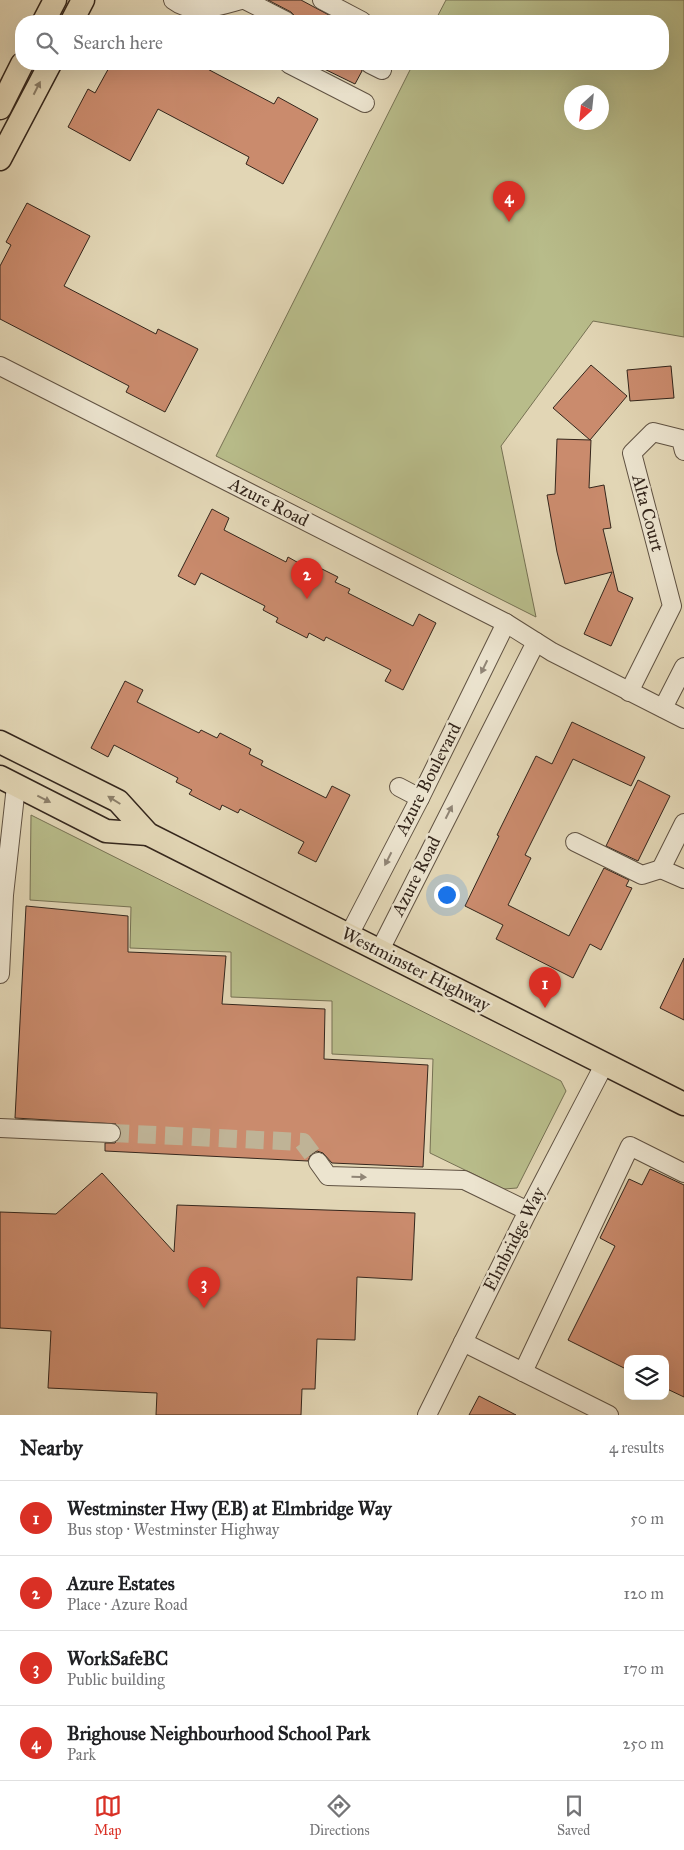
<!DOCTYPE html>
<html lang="en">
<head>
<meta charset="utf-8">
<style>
  body { margin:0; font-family:"IM FELL Great Primer",serif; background:#f2f2f2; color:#202124 }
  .controls { position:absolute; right:15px; bottom:15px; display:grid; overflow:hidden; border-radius:10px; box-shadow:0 5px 20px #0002 }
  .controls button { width:45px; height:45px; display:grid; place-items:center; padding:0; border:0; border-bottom:1px solid #e0e0e0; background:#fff; color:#202124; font:25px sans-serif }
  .compass { position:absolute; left:564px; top:85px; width:45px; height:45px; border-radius:50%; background:#fff; box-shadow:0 5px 20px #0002; rotate:207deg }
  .you { position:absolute; left:446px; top:894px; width:18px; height:18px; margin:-12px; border:4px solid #fff; border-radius:50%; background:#1a73e8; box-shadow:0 0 0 8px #1a73e833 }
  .badge { display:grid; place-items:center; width:32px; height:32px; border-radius:50%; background:#d93025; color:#fff; font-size:16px; font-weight:700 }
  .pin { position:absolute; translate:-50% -41px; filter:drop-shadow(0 1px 2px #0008) }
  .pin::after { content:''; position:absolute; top:26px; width:18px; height:15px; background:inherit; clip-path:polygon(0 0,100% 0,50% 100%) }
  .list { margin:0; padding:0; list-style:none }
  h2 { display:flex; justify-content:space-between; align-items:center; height:65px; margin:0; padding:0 20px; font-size:21px }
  h2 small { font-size:16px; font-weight:400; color:#757577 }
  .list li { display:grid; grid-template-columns:32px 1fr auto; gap:15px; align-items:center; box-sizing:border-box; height:75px; padding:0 20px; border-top:1px solid #e0e0e0 }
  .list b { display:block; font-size:19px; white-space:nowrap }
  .list p { margin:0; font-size:16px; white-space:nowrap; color:#757577 }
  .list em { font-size:16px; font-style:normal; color:#757577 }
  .icon { flex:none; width:28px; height:28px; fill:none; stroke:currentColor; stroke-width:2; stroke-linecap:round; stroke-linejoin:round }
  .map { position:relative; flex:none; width:684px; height:1415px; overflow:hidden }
  .search { position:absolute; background:#fff; box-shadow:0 5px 20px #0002; left:15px; right:15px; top:15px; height:55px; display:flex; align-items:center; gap:12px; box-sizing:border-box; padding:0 18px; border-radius:20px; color:#757577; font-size:19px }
  .sheet { height:365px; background:#fff }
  nav { display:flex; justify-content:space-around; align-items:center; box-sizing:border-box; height:70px; border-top:1px solid #e0e0e0; background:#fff; font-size:14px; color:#757577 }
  nav a { display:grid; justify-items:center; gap:2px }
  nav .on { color:#d93025 }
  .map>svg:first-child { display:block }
  .green { fill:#b8bc8a; stroke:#767153; fill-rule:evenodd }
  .building { fill:#ca8b6d; stroke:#34261c }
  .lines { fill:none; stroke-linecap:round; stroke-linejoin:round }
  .minor-tunnel { stroke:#bfb396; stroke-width:18; stroke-dasharray:18 9; stroke-linecap:butt }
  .minor-casing { stroke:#605242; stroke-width:20 }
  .major-casing { stroke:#34261c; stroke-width:25 }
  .minor { stroke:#ece4cf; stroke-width:18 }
  .major { stroke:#e2d6b5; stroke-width:22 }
  .oneway { fill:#8b7e68 }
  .oneway2 { fill:#908576 }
  .labels { text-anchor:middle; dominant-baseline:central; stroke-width:5; stroke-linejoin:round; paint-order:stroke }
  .street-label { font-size:18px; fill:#34261c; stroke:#ece4cf }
</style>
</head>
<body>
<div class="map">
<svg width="684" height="1415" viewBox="0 0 684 1415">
  <rect width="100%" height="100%" fill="#e2d6b5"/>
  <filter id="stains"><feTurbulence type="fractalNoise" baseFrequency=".004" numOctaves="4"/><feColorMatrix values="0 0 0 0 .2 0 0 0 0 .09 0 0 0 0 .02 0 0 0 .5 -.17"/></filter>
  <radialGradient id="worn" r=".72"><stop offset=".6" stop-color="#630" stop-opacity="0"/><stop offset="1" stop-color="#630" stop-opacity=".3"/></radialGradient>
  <g class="green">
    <path d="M446 0H684V337L593 321 501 446 536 617 216 456 413 64H663V21H435ZM572 92H602V122H572Z"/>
    <polygon points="31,815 561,1081 566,1091 517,1188 504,1189 430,1153 433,1059 332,1054 332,1001 231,997 231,952 130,948 131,907 30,900"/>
  </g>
  <g class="building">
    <polygon points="268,0 301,0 340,21 297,21 295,16 291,12"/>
    <polygon points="111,64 198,64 274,104 278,97 318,119 283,184 246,164 249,157 158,109 130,161 68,127 88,89 95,93"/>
    <polygon points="314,64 356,64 360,66 362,71 355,84"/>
    <polygon points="27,203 90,236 64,286 156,334 158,329 198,349 165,412 126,392 129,386 0,319 0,266 11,245 6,242"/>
    <polygon points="591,365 627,396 590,440 553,408"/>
    <polygon points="671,366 674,398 630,401 627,370"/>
    <polygon points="557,439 591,440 589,488 604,485 611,528 603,529 618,591 633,598 611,646 584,634 612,572 565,584 557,552 547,495 555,494"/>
    <polygon points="212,509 229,518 224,530 286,562 288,557 304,566 306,561 338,577 335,582 350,589 348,593 413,626 419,614 436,623 403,690 385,681 391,670 326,637 324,641 309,633 307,638 276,622 278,618 263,610 265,606 201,573 195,585 178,576"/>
    <polygon points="125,681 143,690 137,702 199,733 201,730 217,738 220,733 251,749 249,754 263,761 261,765 326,798 332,786 350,795 316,862 298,853 304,842 240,809 238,813 222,805 220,810 189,794 192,790 176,782 178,778 114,745 108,757 91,748"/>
    <polygon points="572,722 645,757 631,786 573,759 525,855 531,858 508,905 569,936 604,868 629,880 626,886 632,888 601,950 590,944 573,978 496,939 503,925 465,906 499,836 497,835 536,756 552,764"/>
    <polygon points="638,780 670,796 638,861 606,846"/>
    <polygon points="26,906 128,916 128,952 226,956 222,1004 325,1009 324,1059 428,1065 423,1167 332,1163 323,1153 317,1151 311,1154 308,1161 105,1151 105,1143 115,1143 120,1138 121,1129 116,1124 15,1118"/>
    <polygon points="684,958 684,1020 660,1008"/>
    <polygon points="650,1169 684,1185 684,1397 665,1388 665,1359 628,1359 628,1370 568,1340 615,1246 600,1238 629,1179 642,1185"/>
    <polygon points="102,1173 174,1252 177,1205 415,1213 412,1280 357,1277 355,1340 317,1339 315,1389 302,1389 301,1415 156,1415 157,1393 48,1388 51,1331 0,1328 0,1212 56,1214"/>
    <polygon points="479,1396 516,1415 469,1415"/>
  </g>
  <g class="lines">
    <polyline class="minor-tunnel" points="111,1133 303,1142 318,1162"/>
    <g class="minor-casing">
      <g id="minor">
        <path d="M173 0C194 16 219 6 241 0"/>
        <polyline points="245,0 286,21"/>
        <polyline points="322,0 362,21"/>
        <polyline points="289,64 365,103"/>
        <polyline points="370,64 382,70"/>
        <polyline points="0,366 506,623 552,652 684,719"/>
        <polyline points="629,692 672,606 632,453 653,432 681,439 684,451"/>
        <polyline points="663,708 684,667"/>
        <polyline points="399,787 420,798"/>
        <polyline points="684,823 661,869 684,879"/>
        <polyline points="575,842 642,875 661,869"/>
        <polyline points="349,935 420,798 506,623"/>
        <polyline points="380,950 536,642"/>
        <polyline points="0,974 4,895 16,786"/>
        <polyline points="0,1128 111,1133"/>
        <polyline points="318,1162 328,1176 464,1180 528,1211"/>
        <polyline points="463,1342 609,1415"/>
        <polyline points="523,1372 630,1146 684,1173"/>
        <polyline points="427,1415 528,1211 604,1065"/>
      </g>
    </g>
    <g class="major-casing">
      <g id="major">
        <polyline points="44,21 55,0"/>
        <polyline points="72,21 83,0"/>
        <polyline points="0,108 22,64"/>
        <polyline points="0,159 50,64"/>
        <polyline points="0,742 118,801 148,834 684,1104"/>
        <polyline points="0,777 106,831 148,834"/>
      </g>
    </g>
    <use href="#minor" class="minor"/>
    <use href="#major" class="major"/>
  </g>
  <defs><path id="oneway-solid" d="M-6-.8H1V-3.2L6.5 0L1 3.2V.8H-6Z" transform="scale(1.25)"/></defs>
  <g class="oneway">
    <use href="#oneway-solid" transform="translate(37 88) rotate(-63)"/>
    <use href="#oneway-solid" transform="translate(44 799) rotate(27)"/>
    <use href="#oneway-solid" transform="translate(114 800) rotate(-148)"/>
  </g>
  <g class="oneway2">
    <use href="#oneway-solid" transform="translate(484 667) rotate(116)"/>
    <use href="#oneway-solid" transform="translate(449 812) rotate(-63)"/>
    <use href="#oneway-solid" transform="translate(388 859) rotate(117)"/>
    <use href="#oneway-solid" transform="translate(359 1177) rotate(2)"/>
  </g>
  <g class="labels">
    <g class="street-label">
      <text transform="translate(269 502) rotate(27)">Azure Road</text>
      <text transform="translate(648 513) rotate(75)">Alta Court</text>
      <text transform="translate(428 779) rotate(-63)">Azure Boulevard</text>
      <text transform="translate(416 876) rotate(-63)">Azure Road</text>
      <text transform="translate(416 969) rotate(27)">Westminster Highway</text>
      <text transform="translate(514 1239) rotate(-63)">Elmbridge Way</text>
    </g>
  </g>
  <rect width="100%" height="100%" filter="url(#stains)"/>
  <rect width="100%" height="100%" fill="url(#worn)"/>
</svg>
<div class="controls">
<button><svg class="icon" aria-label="layers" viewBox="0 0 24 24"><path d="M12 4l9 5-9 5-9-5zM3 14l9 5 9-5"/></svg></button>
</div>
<svg class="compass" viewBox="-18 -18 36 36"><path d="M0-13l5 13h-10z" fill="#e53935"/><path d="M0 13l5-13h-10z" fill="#757577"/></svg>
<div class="you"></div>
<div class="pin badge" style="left:545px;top:1008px">1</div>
<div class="pin badge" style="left:307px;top:599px">2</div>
<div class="pin badge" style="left:204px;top:1308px">3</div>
<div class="pin badge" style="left:509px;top:222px">4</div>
<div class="search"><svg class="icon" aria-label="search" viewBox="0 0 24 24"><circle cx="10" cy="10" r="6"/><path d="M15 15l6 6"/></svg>Search here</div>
</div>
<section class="sheet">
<h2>Nearby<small>4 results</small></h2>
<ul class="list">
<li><span class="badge">1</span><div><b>Westminster Hwy (EB) at Elmbridge Way</b><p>Bus stop · Westminster Highway</p></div><em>50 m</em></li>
<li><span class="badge">2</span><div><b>Azure Estates</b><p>Place · Azure Road</p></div><em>120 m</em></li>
<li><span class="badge">3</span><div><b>WorkSafeBC</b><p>Public building</p></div><em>170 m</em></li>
<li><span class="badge">4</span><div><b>Brighouse Neighbourhood School Park</b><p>Park</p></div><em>250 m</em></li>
</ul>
</section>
<nav>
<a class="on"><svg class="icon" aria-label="map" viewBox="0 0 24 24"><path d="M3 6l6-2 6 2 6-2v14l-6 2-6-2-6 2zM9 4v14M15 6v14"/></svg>Map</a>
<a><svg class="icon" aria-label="directions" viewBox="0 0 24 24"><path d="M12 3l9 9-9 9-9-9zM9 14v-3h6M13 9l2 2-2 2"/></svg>Directions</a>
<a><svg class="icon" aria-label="saved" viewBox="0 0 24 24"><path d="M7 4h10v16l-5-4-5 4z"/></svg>Saved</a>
</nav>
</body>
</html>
